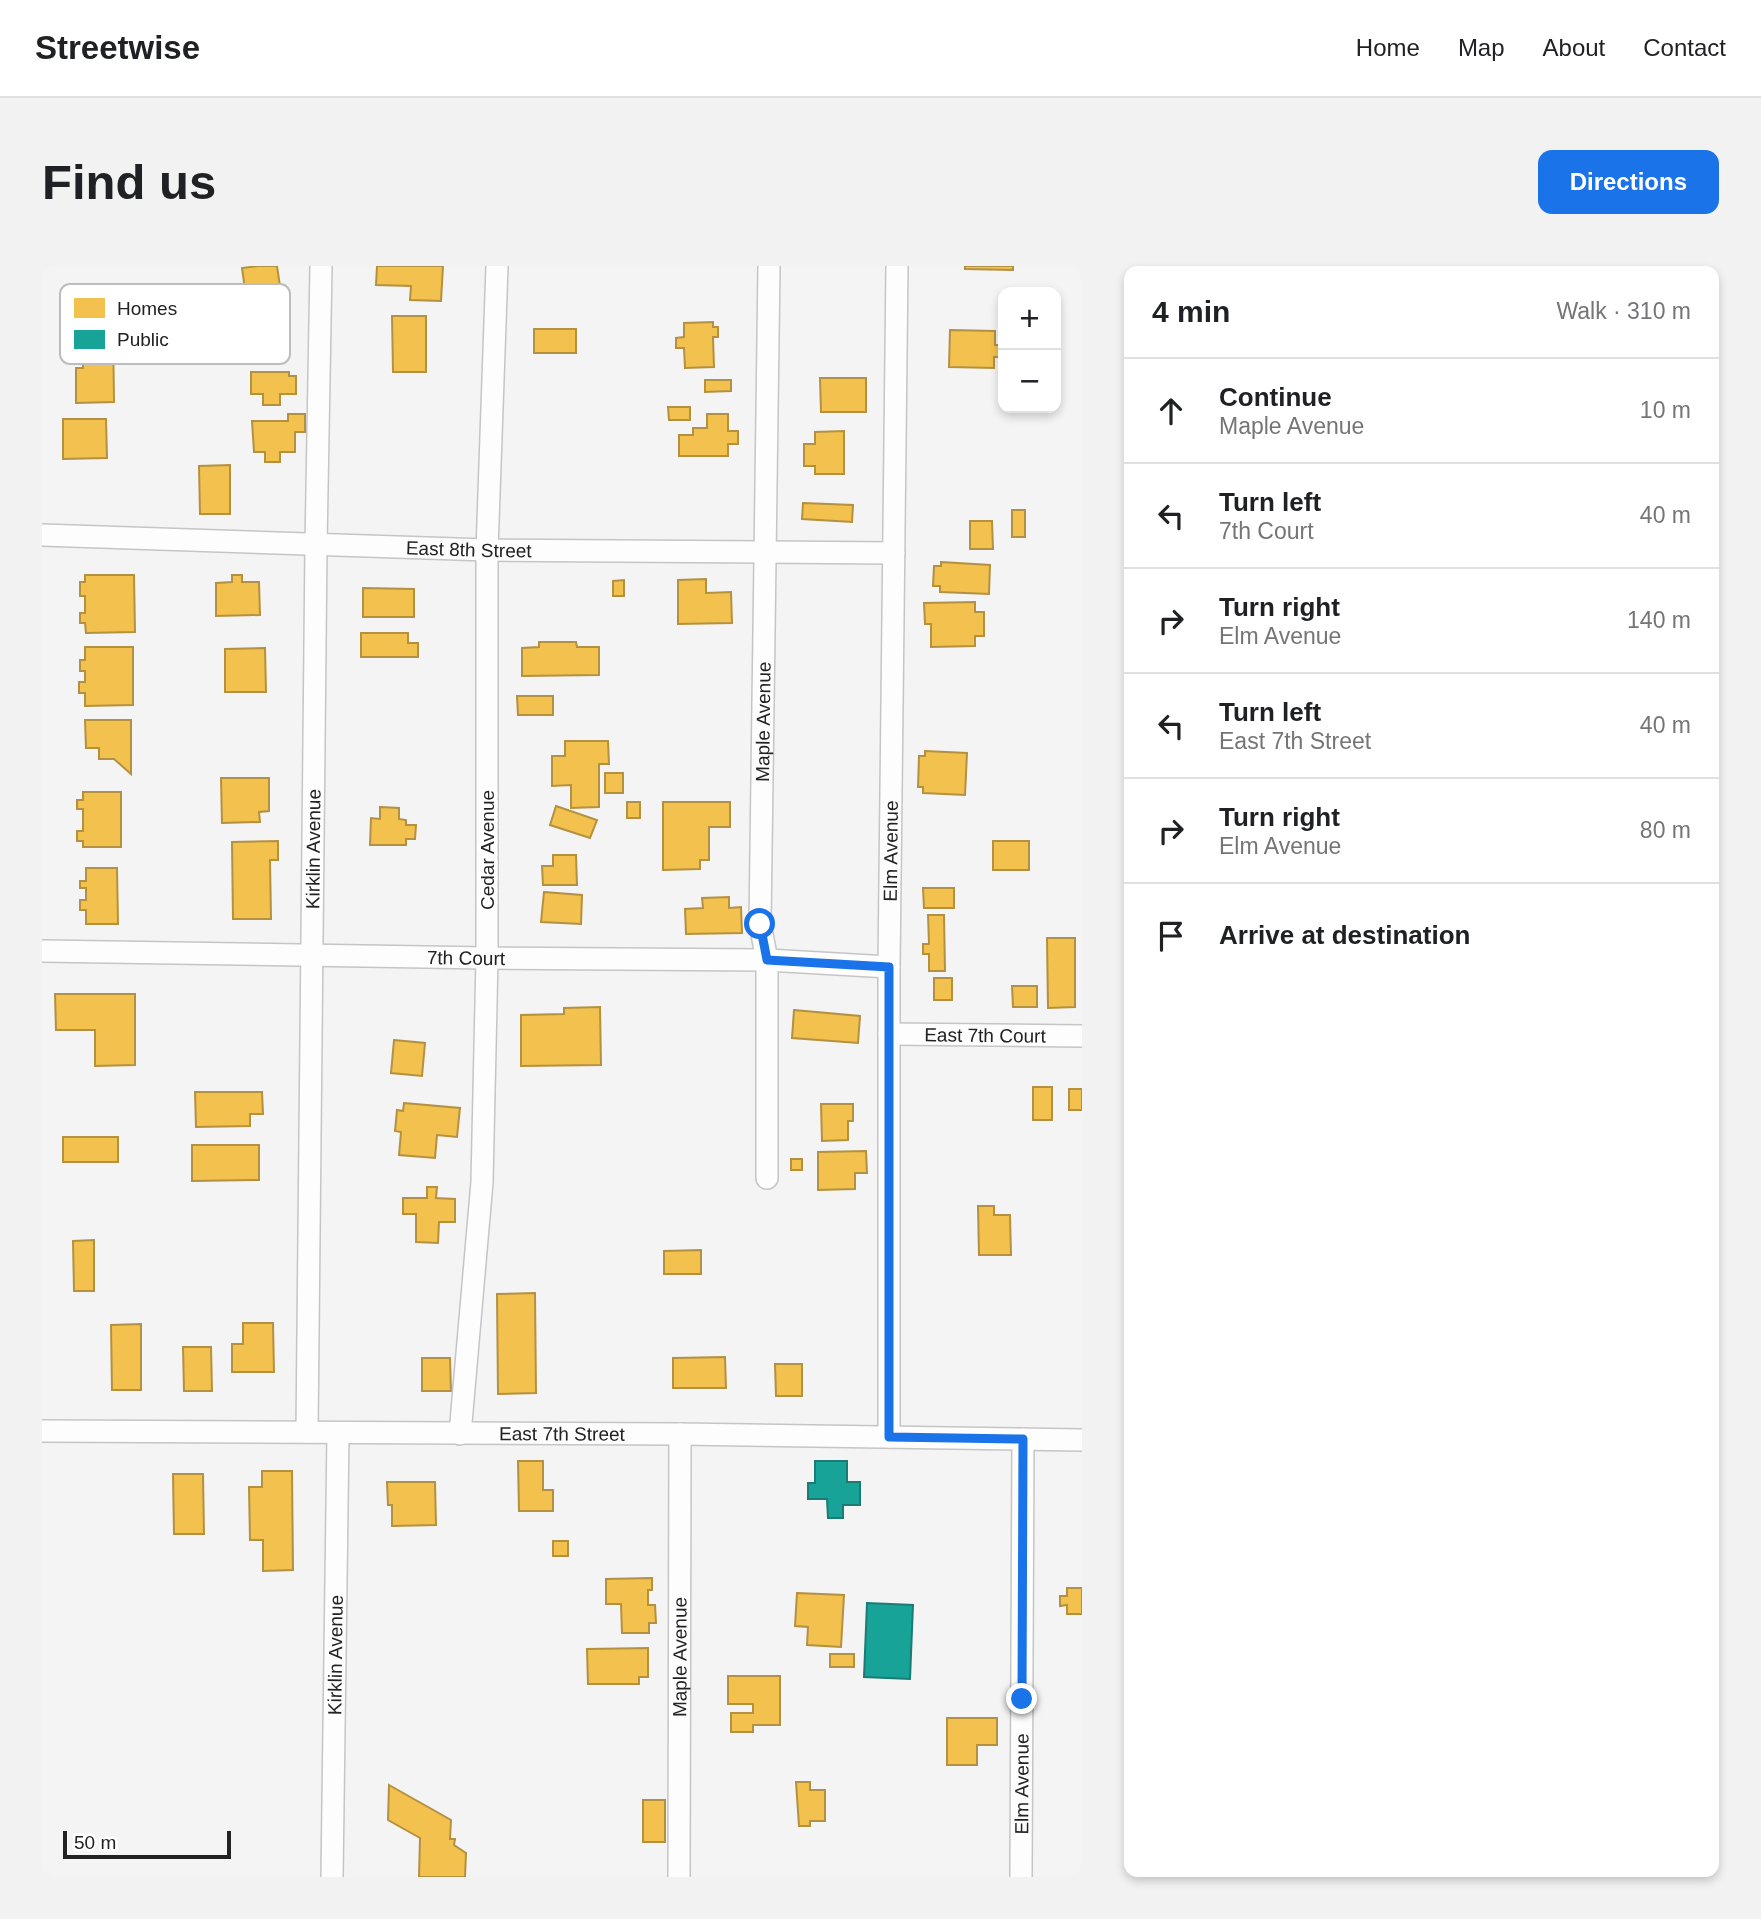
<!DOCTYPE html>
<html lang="en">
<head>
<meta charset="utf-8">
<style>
  body { margin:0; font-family:Arial,sans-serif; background:#f2f2f2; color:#202124 }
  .controls { position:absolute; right:21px; top:21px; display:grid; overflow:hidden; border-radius:14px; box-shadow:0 4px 10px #0003 }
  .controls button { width:63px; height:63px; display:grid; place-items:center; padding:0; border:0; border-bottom:2px solid #e0e0e0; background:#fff; color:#202124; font:35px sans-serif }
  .scale { position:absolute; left:21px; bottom:18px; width:168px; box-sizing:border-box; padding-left:7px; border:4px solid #222223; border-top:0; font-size:19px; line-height:24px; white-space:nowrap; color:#222223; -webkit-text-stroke:5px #fff; paint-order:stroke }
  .stop { position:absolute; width:21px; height:21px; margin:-16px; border:5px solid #1a73e8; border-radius:50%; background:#fff }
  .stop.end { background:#1a73e8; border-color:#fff; box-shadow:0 2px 7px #0008 }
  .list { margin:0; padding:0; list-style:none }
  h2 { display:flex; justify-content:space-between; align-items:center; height:91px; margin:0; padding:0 28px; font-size:30px }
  h2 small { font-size:23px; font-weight:400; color:#757577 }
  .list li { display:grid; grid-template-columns:46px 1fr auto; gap:21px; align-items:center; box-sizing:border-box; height:105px; padding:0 28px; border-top:2px solid #e0e0e0 }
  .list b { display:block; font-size:26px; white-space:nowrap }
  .list p { margin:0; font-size:23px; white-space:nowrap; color:#757577 }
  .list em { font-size:23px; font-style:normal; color:#757577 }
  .icon { flex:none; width:38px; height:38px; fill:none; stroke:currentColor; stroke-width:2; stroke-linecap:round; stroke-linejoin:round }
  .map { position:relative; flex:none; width:1040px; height:1611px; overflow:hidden; border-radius:14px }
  header { display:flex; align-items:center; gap:42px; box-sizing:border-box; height:98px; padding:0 35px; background:#fff; border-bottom:2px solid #e0e0e0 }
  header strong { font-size:33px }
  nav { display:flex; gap:38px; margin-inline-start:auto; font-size:24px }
  .intro { display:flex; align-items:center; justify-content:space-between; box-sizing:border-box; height:168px; padding:0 42px }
  h1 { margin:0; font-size:49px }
  .button { padding:18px 32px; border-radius:14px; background:#1a73e8; color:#fff; font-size:24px; font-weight:700 }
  main { display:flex; gap:42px; padding:0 42px }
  aside { flex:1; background:#fff; border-radius:14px; box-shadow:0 4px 10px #0003 }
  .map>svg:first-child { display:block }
  .homes { fill:#f2c14e; stroke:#b49141; stroke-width:2 }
  .public { fill:#17a398; stroke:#1a7c75; stroke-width:2 }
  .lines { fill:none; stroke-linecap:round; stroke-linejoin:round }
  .minor-casing { stroke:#c5c5c5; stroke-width:24 }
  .minor { stroke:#fdfdfd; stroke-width:21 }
  .route { stroke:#1a73e8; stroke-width:9 }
  .labels { text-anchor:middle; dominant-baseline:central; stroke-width:7; stroke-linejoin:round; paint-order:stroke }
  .street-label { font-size:19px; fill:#222223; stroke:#fff }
  .key { fill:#fff; stroke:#bdbdbd; stroke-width:2 }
  .key-label { font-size:19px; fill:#222223 }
</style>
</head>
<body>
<header>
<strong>Streetwise</strong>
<nav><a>Home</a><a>Map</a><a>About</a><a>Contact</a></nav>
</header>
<div class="intro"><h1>Find us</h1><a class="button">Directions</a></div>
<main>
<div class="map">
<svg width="1040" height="1611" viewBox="0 0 1040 1611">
  <rect width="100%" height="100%" fill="#f4f4f4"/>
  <g class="homes">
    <polygon points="216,0 235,0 241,40 206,45 200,2"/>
    <polygon points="335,0 401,0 399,35 368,34 369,20 334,19"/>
    <polygon points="923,0 971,0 971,4 923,3"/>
    <polygon points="350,50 384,50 384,106 351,106"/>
    <polygon points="671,56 671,61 676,61 676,71 671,71 672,101 643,102 642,82 634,82 634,72 642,71 642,57"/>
    <polygon points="41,59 71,59 72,136 34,137 34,102 41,102 41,76 36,76 36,64 41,63"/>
    <rect x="492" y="63" width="42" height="24"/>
    <polygon points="908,64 953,65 953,79 958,79 958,91 952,91 952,102 907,101"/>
    <polygon points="209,106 247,106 247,110 254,110 254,128 238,128 238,139 221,139 221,128 209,128"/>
    <polygon points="778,112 824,112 824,146 779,146"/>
    <polygon points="663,114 689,114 689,125 663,126"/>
    <polygon points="626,141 648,141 648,154 627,154"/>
    <polygon points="246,148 263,148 263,166 253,166 253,186 238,186 238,196 223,196 223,186 212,186 210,155 246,155"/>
    <polygon points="665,148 686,148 686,165 696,165 696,178 686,178 686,190 637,190 637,169 651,169 651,162 665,162"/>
    <polygon points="21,153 64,153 65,192 21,193"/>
    <polygon points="802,165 802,208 773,208 773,200 762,200 762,178 773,178 773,166"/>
    <polygon points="188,199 188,248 158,248 157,200"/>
    <polygon points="761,237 811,239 810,256 760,253"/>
    <rect x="970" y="244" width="13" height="27"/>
    <polygon points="928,255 950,255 951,283 928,283"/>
    <polygon points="899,296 948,299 947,328 898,326 898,320 891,320 892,300 899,300"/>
    <polygon points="43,309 92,309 93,366 44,367 43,357 38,357 38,347 43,347 43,330 38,330 38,316 43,316"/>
    <polygon points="190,309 200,309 200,316 217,316 218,349 174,350 174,317 190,316"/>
    <polygon points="664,313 664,327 689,326 690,357 636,358 636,314"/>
    <polygon points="582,314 582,330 571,330 571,315"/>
    <polygon points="321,322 372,323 372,351 321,351"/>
    <polygon points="933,336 933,346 942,346 942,370 933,370 933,380 889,381 889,358 883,358 882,337"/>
    <polygon points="319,367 366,367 366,377 376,377 376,391 319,391"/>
    <polygon points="497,376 534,376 535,381 557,381 557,409 480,410 480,382 497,381"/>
    <polygon points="43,381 91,381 91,439 43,440 43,427 37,427 37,416 43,416 43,405 38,405 38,394 43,394"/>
    <polygon points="223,382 224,426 183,426 183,383"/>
    <polygon points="475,430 511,430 511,449 476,449"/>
    <polygon points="43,454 89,454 89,508 72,493 57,493 57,482 44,482"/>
    <polygon points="523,475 566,475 567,498 557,498 557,541 529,542 529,519 510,520 510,490 523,490"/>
    <polygon points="883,485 925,487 923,529 881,527 881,521 876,521 877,490 883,490"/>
    <rect x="563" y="507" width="18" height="20"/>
    <polygon points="179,512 227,512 227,545 217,546 218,556 180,557"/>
    <polygon points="41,526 79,526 79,581 41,581 41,575 35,575 35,565 41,565 41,543 35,543 35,534 41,534"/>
    <rect x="585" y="536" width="13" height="16"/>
    <polygon points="621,536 688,536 688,561 667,561 667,594 658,594 658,603 621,604"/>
    <polygon points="514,540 555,554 548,572 508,559"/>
    <polygon points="338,541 357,542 357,553 364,554 364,559 374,559 373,573 364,573 364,579 328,579 329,552 338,553"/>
    <polygon points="236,575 236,594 228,594 229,653 191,653 190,576"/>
    <rect x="951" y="575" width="36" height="29"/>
    <polygon points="511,589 534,589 535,619 501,619 500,600 511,600"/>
    <polygon points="44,602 75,602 76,658 44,658 44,644 38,644 38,634 44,634 44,622 38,622 38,615 44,615"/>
    <polygon points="881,622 912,622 912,642 882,642"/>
    <polygon points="502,626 540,629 539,658 499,656"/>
    <polygon points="687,631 687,642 699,641 700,667 644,668 643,643 661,642 660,632"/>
    <polygon points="886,649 902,649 903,705 887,705 887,688 881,688 881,678 887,678"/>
    <polygon points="1005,672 1033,672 1033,741 1006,742"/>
    <rect x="892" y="712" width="18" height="22"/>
    <polygon points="970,720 995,720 995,741 971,741"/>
    <polygon points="13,728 93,728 93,799 53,800 53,764 14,764"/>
    <polygon points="558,741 559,799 479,800 479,749 522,748 522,742"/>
    <polygon points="752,744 818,750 816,777 750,772"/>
    <polygon points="352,774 383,777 380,810 349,807"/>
    <rect x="991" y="821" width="19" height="33"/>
    <rect x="1027" y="823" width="13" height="21"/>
    <polygon points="153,826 220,826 221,848 208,848 208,860 154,861"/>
    <polygon points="362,837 418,842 415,871 395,869 393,892 357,889 359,866 353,865 355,844 361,845"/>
    <polygon points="779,838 811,838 811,855 806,855 806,874 780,875"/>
    <rect x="21" y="871" width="55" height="25"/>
    <polygon points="150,879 217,879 217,914 150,915"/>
    <polygon points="824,885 825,907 813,907 813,923 776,924 776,886"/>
    <rect x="749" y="893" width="11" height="11"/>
    <polygon points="385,921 395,921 394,932 413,933 413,956 397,956 396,977 374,976 374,948 361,948 361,932 385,932"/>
    <polygon points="936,940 952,940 952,949 968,949 969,989 937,989"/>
    <polygon points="52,974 52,1025 32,1025 31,975"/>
    <polygon points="659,984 659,1008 622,1008 622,985"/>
    <polygon points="493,1027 494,1127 456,1128 455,1028"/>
    <polygon points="201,1057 231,1057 232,1106 190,1106 190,1078 201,1078"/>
    <polygon points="99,1058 99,1124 70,1124 69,1059"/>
    <polygon points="141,1081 169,1081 170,1125 142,1125"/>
    <polygon points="683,1091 684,1122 631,1122 631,1092"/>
    <polygon points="380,1092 408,1092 409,1125 380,1125"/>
    <polygon points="733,1098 760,1098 760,1130 734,1130"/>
    <polygon points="476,1195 501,1195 501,1224 511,1224 511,1245 477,1245"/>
    <polygon points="220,1205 250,1205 251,1304 221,1305 221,1274 208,1274 207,1221 220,1221"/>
    <polygon points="131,1208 161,1208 162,1268 132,1268"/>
    <polygon points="345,1216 393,1216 394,1259 350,1260 350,1239 346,1239"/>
    <rect x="511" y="1275" width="15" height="15"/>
    <polygon points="610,1312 610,1324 606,1324 606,1339 613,1339 614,1357 607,1357 607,1367 580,1367 579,1338 564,1338 564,1313"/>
    <polygon points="1025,1322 1040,1322 1040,1348 1025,1348 1025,1339 1018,1340 1018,1330 1025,1330"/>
    <polygon points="755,1327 802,1329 799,1381 765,1379 766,1361 753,1360"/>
    <polygon points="606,1382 606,1411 597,1411 597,1418 546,1418 545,1383"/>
    <rect x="788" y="1388" width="24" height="13"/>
    <polygon points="686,1410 738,1410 738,1459 711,1459 711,1466 689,1466 689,1447 711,1447 711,1438 686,1438"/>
    <polygon points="905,1452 955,1452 955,1479 935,1479 935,1499 905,1499"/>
    <polygon points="754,1516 768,1516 768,1524 783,1524 783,1555 768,1555 768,1560 757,1560"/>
    <polygon points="347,1519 409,1554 408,1573 413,1573 412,1579 424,1587 423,1611 377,1611 378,1572 346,1554"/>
    <rect x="601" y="1534" width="22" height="42"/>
  </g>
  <g class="public">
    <polygon points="773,1195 805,1195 805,1216 818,1216 818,1239 801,1239 801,1252 786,1252 785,1233 766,1233 766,1217 773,1217"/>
    <polygon points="825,1337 871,1339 868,1413 822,1411"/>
  </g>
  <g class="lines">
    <g class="minor-casing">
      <g id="minor">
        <path id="s1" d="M0 269 445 284 852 287"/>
        <path id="s2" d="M0 685 445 692 725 694 847 701"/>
        <path id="s3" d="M847 768 1040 770"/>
        <path id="s4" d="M725 912V694L718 658 727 0"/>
        <path id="s5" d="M0 1165 638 1168 1040 1174"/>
        <path id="s6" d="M265 1166 274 279 279 0"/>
        <polyline points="418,1168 440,916 445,692 445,284 455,0"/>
        <path id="s7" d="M847 1171V701L855 0"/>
        <path id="s8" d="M290 1611 296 1167"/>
        <path id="s9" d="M637 1611 638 1168"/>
        <path id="s10" d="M979 1611 981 1173"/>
      </g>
    </g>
    <use href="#minor" class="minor"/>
  </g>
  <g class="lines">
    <polyline class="route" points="718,658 725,694 847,701 847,1171 981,1173 980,1433"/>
  </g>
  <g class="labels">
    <g class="street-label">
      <text stroke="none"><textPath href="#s1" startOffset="427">East 8th Street</textPath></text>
      <text stroke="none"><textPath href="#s4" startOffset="457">Maple Avenue</textPath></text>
      <text stroke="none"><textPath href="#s6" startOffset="583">Kirklin Avenue</textPath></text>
      <text transform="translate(445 584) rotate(-90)">Cedar Avenue</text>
      <text stroke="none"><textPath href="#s7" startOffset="586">Elm Avenue</textPath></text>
      <text stroke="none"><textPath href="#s2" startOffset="424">7th Court</textPath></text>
      <text stroke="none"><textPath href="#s3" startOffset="96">East 7th Court</textPath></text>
      <text stroke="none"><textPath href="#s5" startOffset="520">East 7th Street</textPath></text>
      <text stroke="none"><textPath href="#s8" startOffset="222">Kirklin Avenue</textPath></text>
      <text stroke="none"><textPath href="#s9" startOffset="220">Maple Avenue</textPath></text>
      <text stroke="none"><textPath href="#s10" startOffset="93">Elm Avenue</textPath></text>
    </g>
  </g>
  <rect x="18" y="18" width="230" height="80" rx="10" class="key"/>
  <rect x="32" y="32" width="31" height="20" fill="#f2c14e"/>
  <rect x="32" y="64" width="31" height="19" fill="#17a398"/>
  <g class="key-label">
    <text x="75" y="49">Homes</text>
    <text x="75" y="80">Public</text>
  </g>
</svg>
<div class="controls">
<button>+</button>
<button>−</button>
</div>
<div class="scale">50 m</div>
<div class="stop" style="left:718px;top:658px"></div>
<div class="stop end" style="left:980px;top:1433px"></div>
</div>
<aside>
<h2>4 min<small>Walk · 310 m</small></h2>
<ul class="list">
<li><svg class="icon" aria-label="ahead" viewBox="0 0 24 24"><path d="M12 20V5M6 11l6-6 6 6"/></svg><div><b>Continue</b><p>Maple Avenue</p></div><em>10 m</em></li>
<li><svg class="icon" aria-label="left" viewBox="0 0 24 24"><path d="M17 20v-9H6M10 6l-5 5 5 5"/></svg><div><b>Turn left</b><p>7th Court</p></div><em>40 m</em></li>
<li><svg class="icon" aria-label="right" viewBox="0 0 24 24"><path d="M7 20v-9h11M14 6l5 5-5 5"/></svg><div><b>Turn right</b><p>Elm Avenue</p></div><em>140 m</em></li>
<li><svg class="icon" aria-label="left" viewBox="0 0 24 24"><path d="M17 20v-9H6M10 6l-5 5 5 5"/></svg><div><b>Turn left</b><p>East 7th Street</p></div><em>40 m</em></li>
<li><svg class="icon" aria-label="right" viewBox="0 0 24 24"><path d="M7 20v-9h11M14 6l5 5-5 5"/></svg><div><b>Turn right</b><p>Elm Avenue</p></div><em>80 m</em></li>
<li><svg class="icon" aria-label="arrive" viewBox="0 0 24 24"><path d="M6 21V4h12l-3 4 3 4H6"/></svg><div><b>Arrive at destination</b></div></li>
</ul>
</aside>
</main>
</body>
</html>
